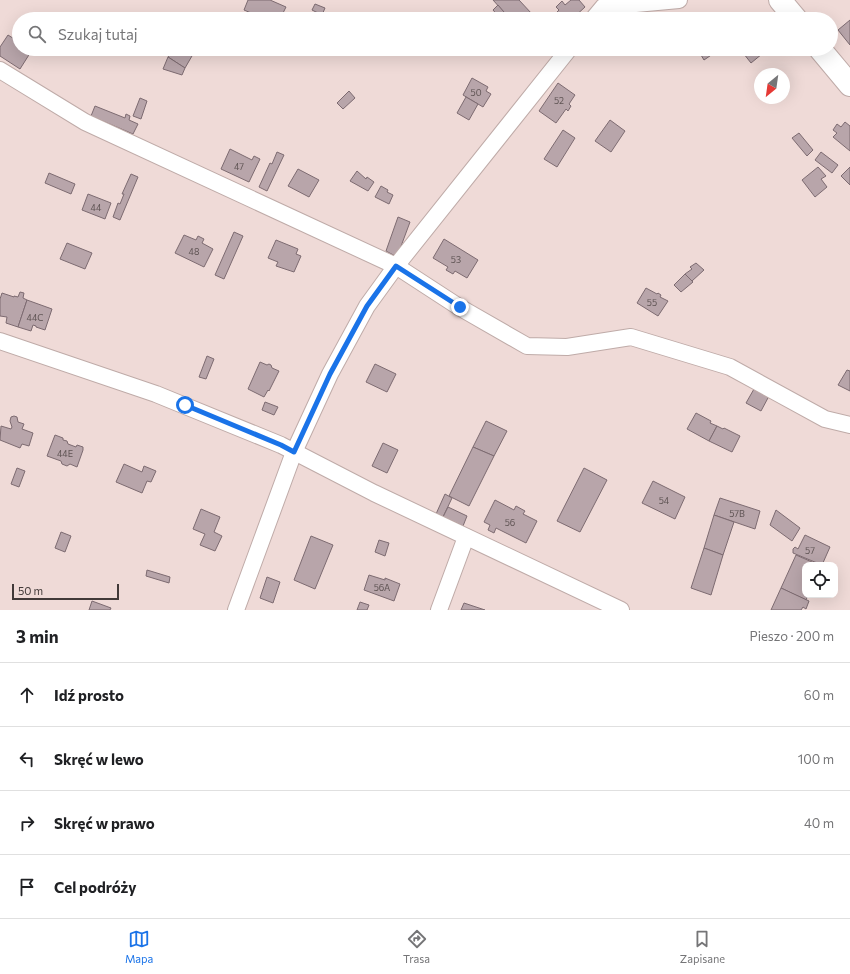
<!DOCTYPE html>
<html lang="pl">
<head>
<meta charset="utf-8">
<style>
  body { margin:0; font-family:Commissioner,sans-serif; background:#f2f2f2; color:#202124 }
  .controls { position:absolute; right:12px; bottom:12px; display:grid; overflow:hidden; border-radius:8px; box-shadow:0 4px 16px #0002 }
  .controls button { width:36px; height:36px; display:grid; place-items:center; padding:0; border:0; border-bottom:1px solid #e0e0e0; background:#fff; color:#202124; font:20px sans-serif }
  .compass { position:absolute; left:754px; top:68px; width:36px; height:36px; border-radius:50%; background:#fff; box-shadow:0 4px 16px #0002; rotate:209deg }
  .scale { position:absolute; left:12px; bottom:10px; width:107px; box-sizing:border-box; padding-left:4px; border:2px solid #413938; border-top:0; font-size:11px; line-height:14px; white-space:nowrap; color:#413938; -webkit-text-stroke:3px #efdad7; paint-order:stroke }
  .stop { position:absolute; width:12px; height:12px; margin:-9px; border:3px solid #1a73e8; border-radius:50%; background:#fff }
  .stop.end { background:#1a73e8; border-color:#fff; box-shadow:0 1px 4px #0008 }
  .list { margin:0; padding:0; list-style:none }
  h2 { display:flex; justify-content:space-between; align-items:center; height:52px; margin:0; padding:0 16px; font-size:17px }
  h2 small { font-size:13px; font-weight:400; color:#757577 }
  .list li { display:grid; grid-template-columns:26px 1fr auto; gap:12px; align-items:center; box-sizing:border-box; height:64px; padding:0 16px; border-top:1px solid #e0e0e0 }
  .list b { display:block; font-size:15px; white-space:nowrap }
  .list em { font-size:13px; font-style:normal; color:#757577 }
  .icon { flex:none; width:22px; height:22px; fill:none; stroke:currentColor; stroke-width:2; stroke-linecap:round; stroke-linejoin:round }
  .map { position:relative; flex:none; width:850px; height:610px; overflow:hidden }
  .search { position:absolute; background:#fff; box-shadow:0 4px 16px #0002; left:12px; right:12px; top:12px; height:44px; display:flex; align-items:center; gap:10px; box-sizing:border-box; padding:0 14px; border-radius:22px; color:#757577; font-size:15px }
  .sheet { height:308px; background:#fff }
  nav { display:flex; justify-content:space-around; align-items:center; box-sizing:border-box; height:56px; border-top:1px solid #e0e0e0; background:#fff; font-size:11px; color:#757577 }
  nav a { display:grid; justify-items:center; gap:2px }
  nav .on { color:#1a73e8 }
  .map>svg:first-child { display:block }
  .building { fill:#b8a5aa; stroke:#7d6b71 }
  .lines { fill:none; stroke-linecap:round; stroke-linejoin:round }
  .street-casing { stroke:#bfaba8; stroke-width:18 }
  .secondary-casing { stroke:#bfaba8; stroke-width:24 }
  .street { stroke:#fff; stroke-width:16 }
  .secondary { stroke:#fff; stroke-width:22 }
  .route { stroke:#1a73e8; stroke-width:5 }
  .labels { text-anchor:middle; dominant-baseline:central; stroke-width:3.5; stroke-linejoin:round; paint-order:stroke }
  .number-label { font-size:9px; fill:#5f5454 }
</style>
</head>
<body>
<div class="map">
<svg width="850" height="610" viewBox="0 0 850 610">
  <rect width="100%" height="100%" fill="#efdad7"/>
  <g class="building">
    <polygon points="248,0 270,0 286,7 280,19 265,19 244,10"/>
    <polygon points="493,0 519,0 532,14 526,19 510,19"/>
    <polygon points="571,0 579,0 585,7 572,19 550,19 559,10 556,7 562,1 565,5"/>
    <polygon points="315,4 325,8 322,15 312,10"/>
    <polygon points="498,5 510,19 501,19 493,10"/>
    <polygon points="532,14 535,19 527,19"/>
    <polygon points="850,20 850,45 838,30"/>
    <polygon points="8,35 19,42 19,49 29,49 32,50 20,69 0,56 0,47"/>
    <polygon points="168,49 196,49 185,68 168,57 172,51"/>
    <polygon points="699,49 720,49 704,60 698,50"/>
    <polygon points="740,49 758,49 762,54 751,63"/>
    <polygon points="168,57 185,68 182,75 163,69"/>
    <polygon points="472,78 488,87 486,91 491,94 483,107 463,95"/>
    <polygon points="558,83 575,95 569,104 571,106 568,111 566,109 556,123 539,111"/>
    <polygon points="349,91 355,98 343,109 337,103"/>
    <polygon points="466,97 478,104 469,120 457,113"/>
    <polygon points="140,98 147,101 141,119 133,116"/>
    <polygon points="95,106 125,118 126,114 130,116 129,120 138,124 133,134 91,116"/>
    <polygon points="610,120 625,131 611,152 595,141"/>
    <polygon points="845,122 850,126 850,151 833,137 837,133 833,130 837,124 841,127"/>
    <polygon points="563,130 575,138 557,167 544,159"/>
    <polygon points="799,133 813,150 807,156 792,138"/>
    <polygon points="230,149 252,160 254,156 260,159 249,182 221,169"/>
    <polygon points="277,152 284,155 267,191 259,187 270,163 272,164"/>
    <polygon points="821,152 838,165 832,173 815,160"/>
    <polygon points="818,167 826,176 821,179 827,187 815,197 802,180"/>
    <polygon points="850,167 850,185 841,176"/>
    <polygon points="298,169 319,180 309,197 288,186"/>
    <polygon points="357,171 366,179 367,177 374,182 368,191 350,181"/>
    <polygon points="49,173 75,184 71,194 45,183"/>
    <polygon points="131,174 138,177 120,220 113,217 118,203 120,204 124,194 122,194"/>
    <polygon points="381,186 388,190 387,192 393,195 389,204 375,197"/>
    <polygon points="88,194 111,203 105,219 82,210"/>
    <polygon points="398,217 410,222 397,257 386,251"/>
    <polygon points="234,232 243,236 224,279 215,275"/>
    <polygon points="184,235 196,240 198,236 204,239 202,243 213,249 204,267 175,253"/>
    <polygon points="444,239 478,260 467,278 455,271 453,274 446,270 448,267 433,258"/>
    <polygon points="276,240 298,249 296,254 301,256 294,272 276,266 278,262 268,258"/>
    <polygon points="67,243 92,253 85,269 60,259"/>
    <polygon points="696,263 704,270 692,281 685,274 692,269 690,267"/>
    <polygon points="685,274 693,282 681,292 674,285"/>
    <polygon points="646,288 657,294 658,293 661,295 660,297 668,301 658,316 637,303"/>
    <polygon points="20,292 24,293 23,298 27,300 18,327 6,323 7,317 0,316 0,299 2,293 14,297 14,296 18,297"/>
    <polygon points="27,300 52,309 45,330 36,327 36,326 33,325 31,331 18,327"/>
    <polygon points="207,356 214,359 206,379 199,377"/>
    <polygon points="260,362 267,365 269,364 271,365 272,368 279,371 269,391 268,390 264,397 248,389"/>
    <polygon points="375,364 396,374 387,392 366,382"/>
    <polygon points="847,370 850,371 850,391 838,385"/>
    <polygon points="754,389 769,396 761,411 746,403"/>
    <polygon points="265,402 278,407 274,415 262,410"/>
    <polygon points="696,413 711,421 710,423 717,426 709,441 687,429"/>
    <polygon points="14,416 17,417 18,422 24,424 22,429 33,433 29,446 22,444 20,448 0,440 1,426 11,429 12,427 10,421 11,417"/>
    <polygon points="486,421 507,431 494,456 473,447"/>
    <polygon points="717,426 723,429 724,428 740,436 732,452 709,441"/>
    <polygon points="55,435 63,438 63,440 67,441 68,444 76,447 77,445 83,447 83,450 77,467 70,464 67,466 62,464 61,461 47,456"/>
    <polygon points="383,443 398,450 387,473 372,466"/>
    <polygon points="473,447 494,456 469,506 449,496"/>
    <polygon points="124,464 142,472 144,466 156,471 151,482 147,481 142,493 116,482"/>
    <polygon points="17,468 25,471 19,487 11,484"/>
    <polygon points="584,468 607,480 580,532 557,521"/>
    <polygon points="653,481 685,497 675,519 642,503"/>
    <polygon points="445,494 452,498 443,517 436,514"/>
    <polygon points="720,498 760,511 755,529 714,515"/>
    <polygon points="495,500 514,510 516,506 525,511 523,514 537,521 526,543 496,528 494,533 488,530 490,525 484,522"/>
    <polygon points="448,507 467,516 463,526 443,517"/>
    <polygon points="201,509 220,517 214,532 222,536 215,551 200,545 205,534 193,529"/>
    <polygon points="776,510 800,528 792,541 770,525"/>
    <polygon points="714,515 734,522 723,555 704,548"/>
    <polygon points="61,532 71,536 65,552 55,548"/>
    <polygon points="805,535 830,547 822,565 793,553 793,549 795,547 798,549"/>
    <polygon points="311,536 333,545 315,589 294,580"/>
    <polygon points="379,540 389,543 385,556 375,552"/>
    <polygon points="704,548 723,555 711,595 691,588"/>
    <polygon points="796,555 819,565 805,565 805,595 808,595 806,600 781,588"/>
    <polygon points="147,570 170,577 169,583 146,576"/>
    <polygon points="369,575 385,580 385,578 400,584 394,601 364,590"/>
    <polygon points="267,577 280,582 273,603 260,598"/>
    <polygon points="781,588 809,601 806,609 803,607 801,610 771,610"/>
    <polygon points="92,601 111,608 110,610 89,610"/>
    <polygon points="360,602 369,605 367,610 357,610"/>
    <polygon points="464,603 485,610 461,610"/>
  </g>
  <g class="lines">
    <g class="street-casing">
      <g id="street">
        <polyline points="593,19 603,7 679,0"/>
        <polyline points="0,70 85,122 396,266 459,307 527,346 567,347 631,337 730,367 825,419 850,425"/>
        <polyline points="0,341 156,394 281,445 374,493 621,610"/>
        <polyline points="236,610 294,452 330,374 367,306 396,266 569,49"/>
        <polyline points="439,610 466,537"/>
      </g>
    </g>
    <g class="secondary-casing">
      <g id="secondary">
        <polyline points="780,0 796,19"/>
        <polyline points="820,49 850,85"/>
      </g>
    </g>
    <use href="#street" class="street"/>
    <use href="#secondary" class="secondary"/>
  </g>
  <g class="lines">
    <polyline class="route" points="185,405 281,445 294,452 330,374 367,306 396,266 460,307"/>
  </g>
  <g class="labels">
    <g class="number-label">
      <text x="476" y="92">50</text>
      <text x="559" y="100">52</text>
      <text x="239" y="166">47</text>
      <text x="96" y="207">44</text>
      <text x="194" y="251">48</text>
      <text x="456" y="259">53</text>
      <text x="652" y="302">55</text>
      <text x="35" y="317">44C</text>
      <text x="65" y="453">44E</text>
      <text x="664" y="500">54</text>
      <text x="737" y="513">57B</text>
      <text x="510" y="522">56</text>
      <text x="810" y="550">57</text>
      <text x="382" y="587">56A</text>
    </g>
  </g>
</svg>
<div class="controls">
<button><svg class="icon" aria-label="locate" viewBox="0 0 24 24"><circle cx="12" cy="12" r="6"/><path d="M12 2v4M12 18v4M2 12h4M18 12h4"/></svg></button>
</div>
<svg class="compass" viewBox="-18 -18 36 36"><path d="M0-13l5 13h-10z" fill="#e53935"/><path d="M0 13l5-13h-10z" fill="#757577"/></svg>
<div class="scale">50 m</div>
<div class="stop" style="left:185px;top:405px"></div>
<div class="stop end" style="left:460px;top:307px"></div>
<div class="search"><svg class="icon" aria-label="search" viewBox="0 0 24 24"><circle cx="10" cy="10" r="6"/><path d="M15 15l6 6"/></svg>Szukaj tutaj</div>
</div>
<section class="sheet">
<h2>3 min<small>Pieszo · 200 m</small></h2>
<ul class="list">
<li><svg class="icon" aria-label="ahead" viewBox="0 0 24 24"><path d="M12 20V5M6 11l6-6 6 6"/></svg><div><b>Idź prosto</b></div><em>60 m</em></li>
<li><svg class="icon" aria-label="left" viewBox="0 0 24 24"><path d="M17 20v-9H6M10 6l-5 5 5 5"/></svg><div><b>Skręć w lewo</b></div><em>100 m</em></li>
<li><svg class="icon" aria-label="right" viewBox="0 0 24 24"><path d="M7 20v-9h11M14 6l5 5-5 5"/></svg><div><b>Skręć w prawo</b></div><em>40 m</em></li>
<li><svg class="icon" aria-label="arrive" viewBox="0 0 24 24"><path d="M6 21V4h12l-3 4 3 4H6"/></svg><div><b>Cel podróży</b></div></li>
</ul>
</section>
<nav>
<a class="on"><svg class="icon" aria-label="map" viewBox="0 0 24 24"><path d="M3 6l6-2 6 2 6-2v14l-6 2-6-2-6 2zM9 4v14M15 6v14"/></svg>Mapa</a>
<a><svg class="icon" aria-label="directions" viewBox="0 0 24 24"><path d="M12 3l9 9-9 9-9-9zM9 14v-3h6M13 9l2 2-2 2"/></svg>Trasa</a>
<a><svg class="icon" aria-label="saved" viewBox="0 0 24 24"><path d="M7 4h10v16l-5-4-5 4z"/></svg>Zapisane</a>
</nav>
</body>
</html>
